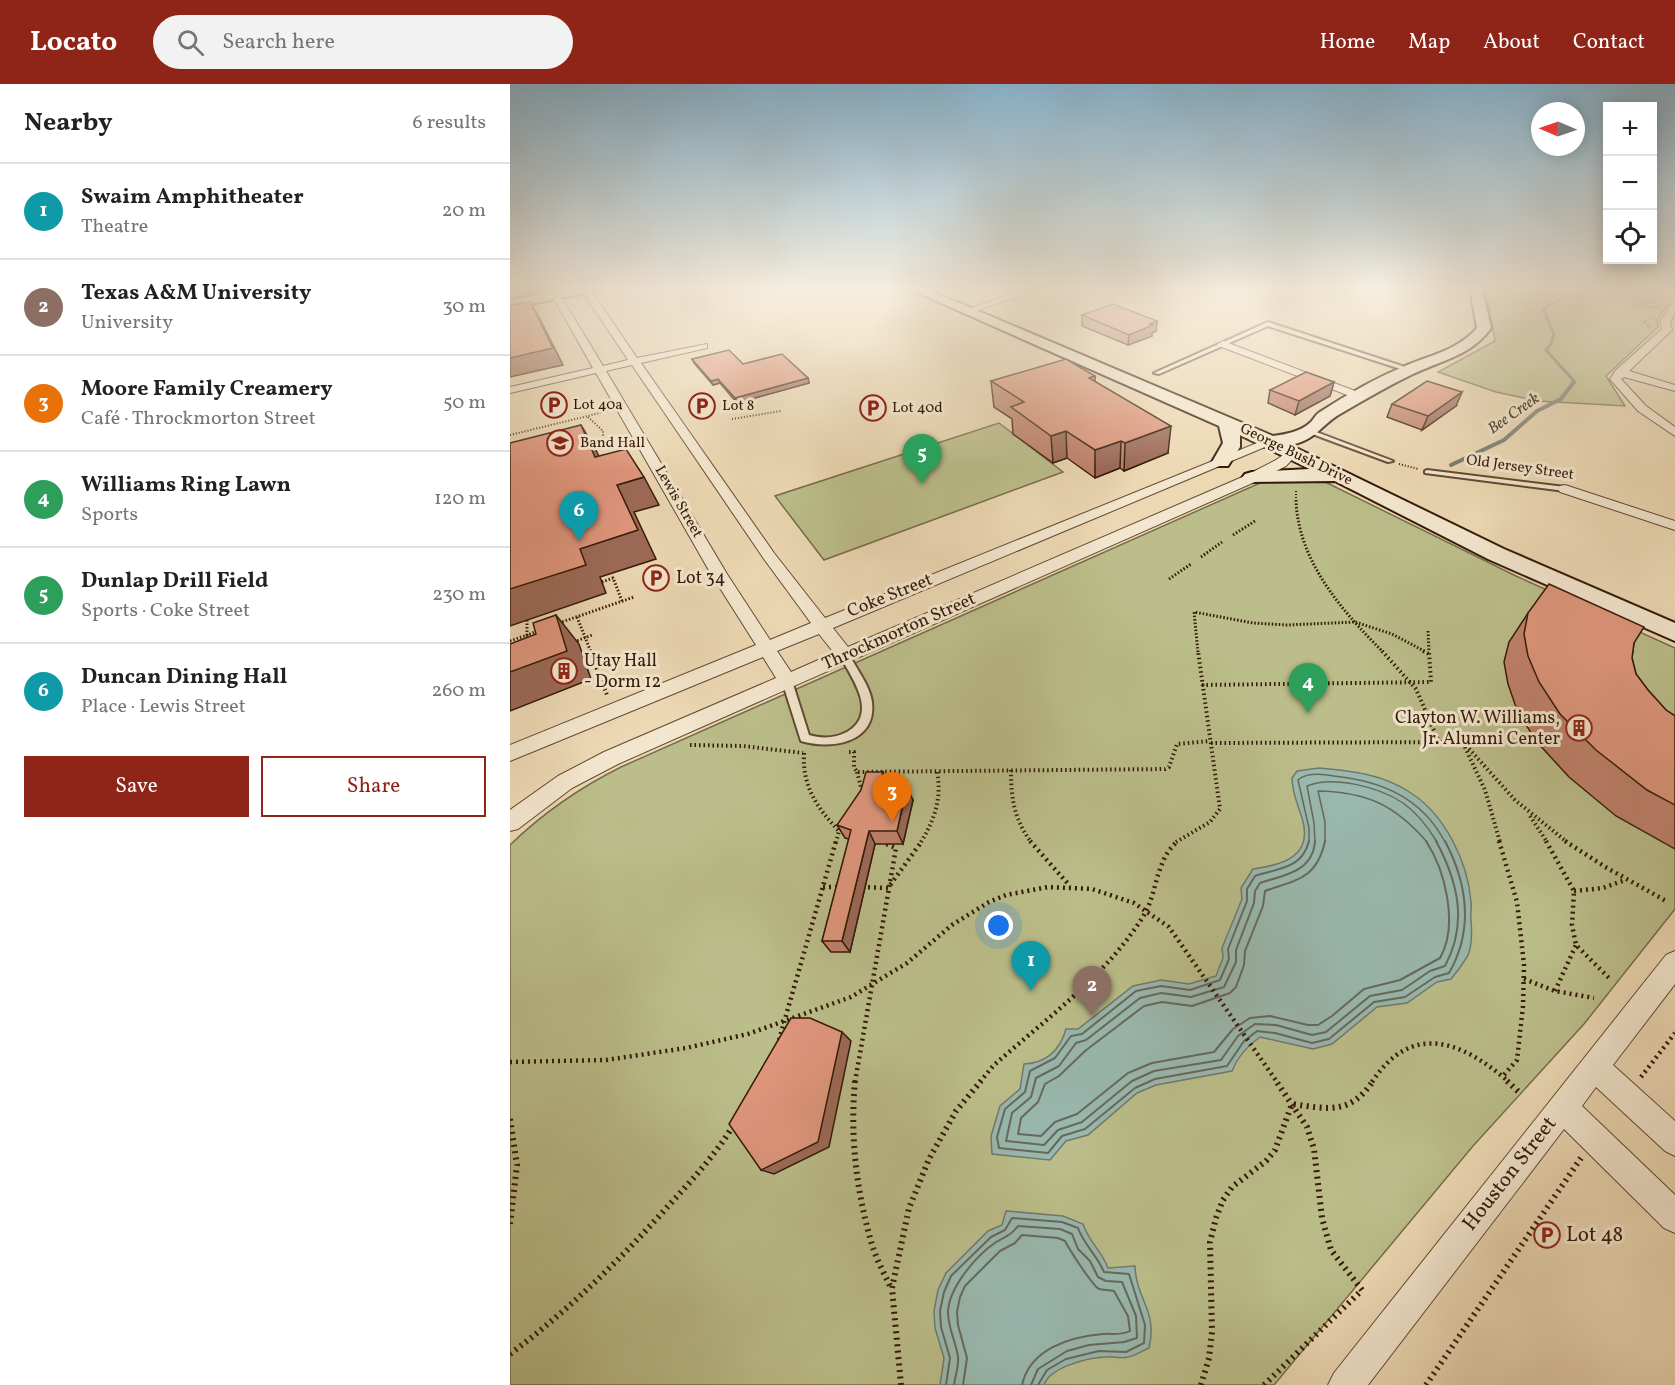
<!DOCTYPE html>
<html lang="en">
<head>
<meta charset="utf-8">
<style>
  body { margin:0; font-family:Vollkorn,serif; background:#f2f2f2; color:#222 }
  .controls { position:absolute; right:18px; top:18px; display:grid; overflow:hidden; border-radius:0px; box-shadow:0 3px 15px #0003 }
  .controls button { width:54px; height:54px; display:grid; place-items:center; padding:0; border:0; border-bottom:2px solid #e0e0e0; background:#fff; color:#222; font:30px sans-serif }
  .compass { position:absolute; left:1021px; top:18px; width:54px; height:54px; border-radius:50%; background:#fff; box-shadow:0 3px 15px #0003; rotate:272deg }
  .you { position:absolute; left:489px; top:842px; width:21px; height:21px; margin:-15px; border:4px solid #fff; border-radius:50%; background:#1a73e8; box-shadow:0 0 0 9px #1a73e833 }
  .badge { display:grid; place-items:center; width:39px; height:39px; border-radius:50%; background:#8f2418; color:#fff; font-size:20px; font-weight:700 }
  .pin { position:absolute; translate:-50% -50px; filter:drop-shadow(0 2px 3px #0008) }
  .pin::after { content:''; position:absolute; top:32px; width:21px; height:18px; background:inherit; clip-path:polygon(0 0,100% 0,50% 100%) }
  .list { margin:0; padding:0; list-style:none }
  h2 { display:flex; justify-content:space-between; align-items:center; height:78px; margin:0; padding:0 24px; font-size:26px }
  h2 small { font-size:20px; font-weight:400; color:#767676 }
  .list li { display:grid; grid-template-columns:39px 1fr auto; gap:18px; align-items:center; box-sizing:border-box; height:96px; padding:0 24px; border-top:2px solid #e0e0e0 }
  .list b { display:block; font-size:22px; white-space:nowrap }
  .list p { margin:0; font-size:20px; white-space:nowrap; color:#767676 }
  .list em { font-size:20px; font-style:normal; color:#767676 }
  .actions { display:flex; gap:12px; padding:18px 24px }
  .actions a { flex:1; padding:14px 0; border:2px solid #8f2418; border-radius:0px; text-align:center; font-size:21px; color:#8f2418 }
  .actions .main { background:#8f2418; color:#fff }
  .icon { flex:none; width:33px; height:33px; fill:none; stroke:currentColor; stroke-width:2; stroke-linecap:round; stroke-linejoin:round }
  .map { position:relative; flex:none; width:1165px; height:1301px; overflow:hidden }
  header { display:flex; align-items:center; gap:36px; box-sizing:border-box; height:84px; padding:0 30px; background:#8f2418; color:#fff }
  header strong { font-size:28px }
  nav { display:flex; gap:33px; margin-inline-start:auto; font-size:21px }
  .search { width:420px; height:54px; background:#f2f2f2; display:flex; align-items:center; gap:15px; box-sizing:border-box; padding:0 21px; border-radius:33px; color:#767676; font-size:22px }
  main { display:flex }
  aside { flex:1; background:#fff }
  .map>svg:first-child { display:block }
  .green { fill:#bbbe8a; stroke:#786c49; stroke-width:1.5 }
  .water { fill:#99b9b0; stroke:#71796d; stroke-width:1.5 }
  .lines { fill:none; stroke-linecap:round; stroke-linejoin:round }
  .shore-far1 { stroke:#66695c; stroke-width:1.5 }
  .shore { stroke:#66695c; stroke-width:2 }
  .stream-far1 { stroke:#71796d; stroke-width:3 }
  .stream { stroke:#71796d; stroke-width:4 }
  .lane-casing { stroke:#624933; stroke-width:4 }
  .street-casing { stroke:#624933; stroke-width:2 }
  .secondary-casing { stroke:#341908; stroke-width:4 }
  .path-far5 { stroke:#341908; stroke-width:1.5; stroke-dasharray:1 1.5; stroke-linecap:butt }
  .path-far4 { stroke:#341908; stroke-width:2; stroke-dasharray:1 2; stroke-linecap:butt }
  .path-far3 { stroke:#341908; stroke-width:3; stroke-dasharray:1.5 2; stroke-linecap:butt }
  .path-far2 { stroke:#341908; stroke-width:4; stroke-dasharray:1.5 3; stroke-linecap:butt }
  .path-far1 { stroke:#341908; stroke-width:4.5; stroke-dasharray:2 4; stroke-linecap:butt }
  .path { stroke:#341908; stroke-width:6; stroke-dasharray:2 4.5; stroke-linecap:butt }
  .lane { fill:#f3e6ce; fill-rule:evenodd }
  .street { fill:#f3e6ce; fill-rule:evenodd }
  .secondary { fill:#f3e6ce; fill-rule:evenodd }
  .wall { fill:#c0816b; stroke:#341908; stroke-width:1.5 }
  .shaded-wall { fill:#9c6957; stroke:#341908; stroke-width:1.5 }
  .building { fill:#df967c; stroke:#341908; stroke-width:1.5 }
  .labels { text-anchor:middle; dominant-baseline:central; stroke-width:6; stroke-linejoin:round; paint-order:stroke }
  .far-poi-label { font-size:15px; fill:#341908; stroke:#f3e6ce; text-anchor:start }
  .far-street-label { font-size:15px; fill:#341908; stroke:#f3e6ce }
  .far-water-label { font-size:16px; font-style:italic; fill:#52493a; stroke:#f3e6ce }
  .poi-label { font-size:18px; fill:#341908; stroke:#f3e6ce; text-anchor:start }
  .street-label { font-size:18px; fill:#341908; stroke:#f3e6ce }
  .near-street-label { font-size:21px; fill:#341908; stroke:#f3e6ce }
  .near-poi-label { font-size:21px; fill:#341908; stroke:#f3e6ce; text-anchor:start }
</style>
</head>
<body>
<header>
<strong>Locato</strong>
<div class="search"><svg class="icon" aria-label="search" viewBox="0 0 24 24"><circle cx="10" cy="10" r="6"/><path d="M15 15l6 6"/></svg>Search here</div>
<nav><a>Home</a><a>Map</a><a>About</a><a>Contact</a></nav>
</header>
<main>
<aside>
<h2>Nearby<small>6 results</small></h2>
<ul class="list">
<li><span class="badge" style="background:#0f9aa8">1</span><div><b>Swaim Amphitheater</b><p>Theatre</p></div><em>20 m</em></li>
<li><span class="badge" style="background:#8d6e63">2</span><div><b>Texas A&amp;M University</b><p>University</p></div><em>30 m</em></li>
<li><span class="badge" style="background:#e8710a">3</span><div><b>Moore Family Creamery</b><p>Café · Throckmorton Street</p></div><em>50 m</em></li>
<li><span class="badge" style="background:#2e9e5b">4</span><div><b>Williams Ring Lawn</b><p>Sports</p></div><em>120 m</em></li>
<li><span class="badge" style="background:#2e9e5b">5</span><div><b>Dunlap Drill Field</b><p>Sports · Coke Street</p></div><em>230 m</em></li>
<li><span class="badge" style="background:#0f9aa8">6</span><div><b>Duncan Dining Hall</b><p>Place · Lewis Street</p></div><em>260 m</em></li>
</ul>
<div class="actions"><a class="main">Save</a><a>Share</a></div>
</aside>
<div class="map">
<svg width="1165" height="1301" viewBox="0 0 1165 1301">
  <rect width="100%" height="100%" fill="#ecd8b3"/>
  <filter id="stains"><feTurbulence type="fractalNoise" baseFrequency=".00333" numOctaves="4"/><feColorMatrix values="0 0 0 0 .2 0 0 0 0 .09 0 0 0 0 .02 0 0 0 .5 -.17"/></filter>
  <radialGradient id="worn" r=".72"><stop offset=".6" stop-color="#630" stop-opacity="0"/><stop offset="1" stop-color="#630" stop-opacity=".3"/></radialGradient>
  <g class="green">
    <polygon points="976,204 1163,204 1164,211 1147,236 1148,243 1096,292 1115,322 1027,317 986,308 928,288 985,257"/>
    <polygon points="489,339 553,388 314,476 265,412"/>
    <path d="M801 391 1006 492 1165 564V825L1074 940 963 1062 764 1301H0V761C34 728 69 704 111 683L750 399 764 393Z"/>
  </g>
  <g class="water">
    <path d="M809 684C842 687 873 690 901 709 935 731 958 778 961 818 962 825 960 831 961 837 962 846 962 865 957 873 952 881 947 888 941 895L927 898 897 919 867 923 822 960 803 965 750 953C737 962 728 972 722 987L646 1001 627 1009 578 1051 556 1057 540 1076 482 1070 481 1052 490 1022 510 1005 514 980C536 979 550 966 556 945H568L623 902 651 896 679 900 706 892 713 874 712 864 732 815 731 804 743 785C772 781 804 773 792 734 788 721 782 709 782 694L787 687Z"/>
    <path d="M496 1127 553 1132 573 1140C580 1160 590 1164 598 1184L625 1182C626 1216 648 1226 639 1264 632 1267 625 1272 618 1273 611 1275 602 1272 595 1273 577 1274 540 1283 534 1301H430L434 1274 425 1244 424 1227 428 1206 436 1189 478 1147 492 1141Z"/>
  </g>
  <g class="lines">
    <g class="shore-far1">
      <path d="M799 758V744L788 696C797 688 813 690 824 692 872 697 912 714 935 758"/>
      <path d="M805 758 804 739 797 702C823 691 869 703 893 719 907 729 918 743 927 758"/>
      <path d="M815 758V738L808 707C857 708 885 721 917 758"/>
    </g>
    <g class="shore">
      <path d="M799 757C792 785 769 784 745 792L737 805V817L718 865 719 875 710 896 680 906 651 902 626 907 572 950 561 952 545 974 520 987 515 1008 495 1025 487 1053 489 1064 538 1069 552 1052 575 1045 625 1004 645 995 717 982 734 957 747 947 765 949 802 959 819 955 864 918 895 913 925 893 939 889C964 845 958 801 935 757"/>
      <path d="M805 757C803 788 774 791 750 799L745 807 744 819 726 866V878L714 903 681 913 651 909 630 914 576 956 566 959 549 982 526 994 521 1013 502 1029 496 1057 534 1061 548 1046 572 1038 622 997 644 987 711 976 728 952 745 940 766 941 802 951 816 948 860 912 892 906 920 887 935 882C958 839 948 798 926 757"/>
      <path d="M815 757C807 795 786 796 755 807L753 822 735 867 734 881 726 903 720 909 682 922 652 918 634 922 575 967 549 992 535 1000 528 1018 511 1034 508 1050 531 1052 545 1038 567 1030 618 989 642 979 704 968 723 945 740 934 760 932 798 941H808L822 932 854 905 890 896 930 874C949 841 935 786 916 757"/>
      <path d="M436 1301 440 1274 431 1243 430 1227 434 1208 441 1192 481 1153 495 1146 502 1134 552 1138 568 1144C574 1161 587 1171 594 1188L619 1190 635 1241 634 1259 616 1268 589 1267 556 1275 537 1286 528 1301"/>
      <path d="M444 1301C445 1293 449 1282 448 1273 446 1258 438 1244 438 1228 439 1203 466 1172 486 1158 495 1153 501 1151 508 1142L550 1145 562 1150 568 1165 580 1177 588 1193 596 1197 612 1198 626 1232 627 1254 614 1258 579 1261 557 1267 528 1285 521 1301"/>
      <path d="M453 1301 457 1274 448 1241 447 1228 450 1213 455 1202 490 1167 505 1159 512 1151 548 1154 555 1157C559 1165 582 1201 589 1205 593 1206 600 1206 604 1207L618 1232 620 1247C611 1252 602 1249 593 1250 559 1253 520 1265 512 1301"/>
    </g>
    <polyline class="stream-far1" points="1055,204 1054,213 1033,225 1044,250 1041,260 1036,266 1064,297 1062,299"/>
    <polyline class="stream" points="941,381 994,356 1027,327 1051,315 1064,298"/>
    <g class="lane-casing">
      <g id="lane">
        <polygon points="758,238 901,285 902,286 897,287 758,242 649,290 644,289"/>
        <polygon points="797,346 801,346 883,377 878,378 797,348"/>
        <polygon points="917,386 1055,403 1059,405 1055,407 915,389 915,387"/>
        <path d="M335 569 340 572C347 586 360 602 362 618 367 659 321 666 291 657L272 597 277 593 282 597 299 651C312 655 326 654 337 648 369 630 342 594 330 572Z"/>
      </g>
    </g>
    <g class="street-casing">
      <g id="street">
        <path d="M40 204 47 206 93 282 118 276 70 204H79L127 274 197 260V264L131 279 264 469 315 534 757 355 761 354 767 358 323 544 338 563 737 391 766 376 783 364 789 368 776 382 747 397 108 680 62 704 8 745 0 747V726L48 692 94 668 266 594 253 573 0 677V661L246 561 201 490 86 289 0 309V303L83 284 39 206ZM122 281 254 475 301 539 260 556 217 490 96 287ZM309 550 324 569 281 588 267 567Z"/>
        <polygon points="519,204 533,204 460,229 452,227"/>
        <polygon points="1165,218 1165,229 1160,238 1162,246 1119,287 1165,301 1165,307 1114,293 1111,295 1136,322 1165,343 1165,352 1128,327 1100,295 1106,286 1152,245 1150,238 1162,219"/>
        <polygon points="713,257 853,310 855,312 849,315 845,314 709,262 708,260"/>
        <polygon points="1055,401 1165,437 1165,446 1050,408 1048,405 1050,402"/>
        <polygon points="1165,867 1165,900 1103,981 1165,1037 1165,1072 1155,1067 1086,1003 1072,1022 1165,1111 1165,1149 1154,1144 1054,1045 858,1301 818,1301 824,1289 1156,871"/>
      </g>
    </g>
    <g class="secondary-casing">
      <g id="secondary">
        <polygon points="60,204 87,204 81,208 0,224 0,216"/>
        <path d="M397 204H414L763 352C777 350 790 348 801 338 804 335 806 330 810 328 836 311 866 294 895 282 921 271 948 266 967 244L960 204H972L981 244C961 272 932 276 903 290 878 302 854 316 830 330 811 341 805 357 780 361L994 465 1165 539V557L978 475 825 397 735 398 732 394 735 390 742 388 800 385 730 351V363L718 382H704L702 378 713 359 709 342Z"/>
      </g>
    </g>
    <g class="path-far5">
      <polyline points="981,205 1035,209 1149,224"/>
      <polyline points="1130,221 1153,214 1164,204"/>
      <polyline points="1140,244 1134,238 1143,233"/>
    </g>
    <g class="path-far4">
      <polyline points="78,333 93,347 93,354 82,356"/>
      <polyline points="222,335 271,327"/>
      <polyline points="0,351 98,327"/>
      <polyline points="889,380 908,385"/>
      <polyline points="786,407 786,418"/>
    </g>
    <g class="path-far3">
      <path d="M786 416C788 477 832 527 873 568"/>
      <polyline points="723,451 745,437"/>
      <polyline points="691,473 712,458"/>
      <polyline points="659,495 681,480"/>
      <polyline points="92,498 103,494 112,517"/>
      <polyline points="67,533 81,568"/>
      <polyline points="17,536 17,551 30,546"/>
      <polyline points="49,539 124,513"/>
      <polyline points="918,547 919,568"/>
      <polyline points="0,557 17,551 18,553"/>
      <polyline points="64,558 82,551"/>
      <polyline points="688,568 684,528 743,539 777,541 845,538 882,550 916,568"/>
    </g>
    <g class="path-far2">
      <polyline points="80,567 97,611"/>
      <polyline points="872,567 906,605 929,658"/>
      <polyline points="913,567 919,570"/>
      <polyline points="692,601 921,598 919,567"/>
      <polyline points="701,659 953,658 1005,716 1057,758"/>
      <polyline points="953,659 975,706 990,758"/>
      <polyline points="180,661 233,662 293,669"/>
      <polyline points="339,668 344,668 344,683 347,688 655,685 659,683 667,660 700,657"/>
      <path d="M294 669C292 702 307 724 329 747L326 758"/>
      <path d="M501 686C501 714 504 735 521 758"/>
      <polyline points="347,688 352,707"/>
      <polyline points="1020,732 1037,758"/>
      <path d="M411 758C425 735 432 714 427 687"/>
      <polyline points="666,758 700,738 710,725 688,567"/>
    </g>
    <g class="path-far1">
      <polyline points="520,757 560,802"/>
      <polyline points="989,757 1007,818 1014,881 1013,922 1007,976 993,992"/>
      <polyline points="1036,757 1064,807 1062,841 1066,861 1099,894"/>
      <polyline points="1055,757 1097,784 1158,818"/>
      <polyline points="313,803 330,803"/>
      <polyline points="352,803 378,804 412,757"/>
      <polyline points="1064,807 1093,804 1115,796"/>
      <polyline points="1014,895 1045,907 1084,914"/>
      <polyline points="1045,907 1066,861"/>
      <polyline points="269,956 326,757"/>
      <polyline points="0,978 96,976 176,964 238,950 341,913 397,879 442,841 479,818 496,811 538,803 582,805 624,819 659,843 767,998"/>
      <polyline points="1131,993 1165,949"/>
      <polyline points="345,998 386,764 376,760"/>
      <path d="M470 998 483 982C529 941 582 902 619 853 627 842 636 830 640 818 648 796 649 773 668 757"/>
      <path d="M862 998C902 937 952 957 999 998"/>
    </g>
    <g class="path">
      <path d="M345 997C340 1051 346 1105 361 1157 365 1173 374 1189 381 1204"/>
      <polyline points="997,997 1011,1010"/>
      <polyline points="0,1035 7,1081 0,1140"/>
      <path d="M0 1270C59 1226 111 1175 160 1120 183 1095 205 1071 223 1042"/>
      <polyline points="391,1301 382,1204 399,1124 419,1075 446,1027 471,997"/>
      <path d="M691 1301 699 1274 702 1248 700 1158 706 1134 713 1116 722 1103 756 1077 765 1066 782 1020C818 1025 840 1031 863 997"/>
      <polyline points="754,1301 852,1206 821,1166 812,1134 804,1065 797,1043 766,997"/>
      <polyline points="916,1301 1071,1074"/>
    </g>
    <use href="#lane" class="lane"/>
    <use href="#street" class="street"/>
    <use href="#secondary" class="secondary"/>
  </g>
  <g class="wall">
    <polygon points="572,231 647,237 646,247 642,249 642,252 618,261 572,242"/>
    <polygon points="182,275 233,280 298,294 299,299 227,319 210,299 203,301 184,279"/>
    <polygon points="585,292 585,297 658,369 614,387 610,384 585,394 557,374 543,379 503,350 502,335 484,323 481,297"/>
    <polygon points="824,298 820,312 785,331 758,319 760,306"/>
    <polygon points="882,320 946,322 912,346 877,333"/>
    <polygon points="1018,529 1124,559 1122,574 1126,590 1138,606 1156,626 1165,632 1165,765 1106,732 1059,693 1026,657 1007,626 998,600 994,578 999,558"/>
    <polygon points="379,702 379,703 403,716 393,760 365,760 340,868 321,868 312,857 339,755 335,754 327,741"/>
  </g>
  <g class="shaded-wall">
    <polygon points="20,218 29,233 53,281 0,293 0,274"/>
    <polygon points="647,237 646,247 642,249 642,252 618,261 619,251"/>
    <polygon points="298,294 299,299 227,319 225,314"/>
    <polygon points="208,295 210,299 203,301 201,297"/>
    <polygon points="824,298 820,312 785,331 789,317"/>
    <polygon points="952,308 946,322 912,346 918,332"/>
    <polygon points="71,341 87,368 102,400 85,373"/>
    <polygon points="661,342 658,369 614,387 615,359"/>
    <polygon points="556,347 557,374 543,379 541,352"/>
    <polygon points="611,357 610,384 585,394 585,366"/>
    <polygon points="134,393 149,421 124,428 146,475 90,493 96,509 0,542 0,505 107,401"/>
    <polygon points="46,531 69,560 81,595 0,627 0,588"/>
    <polygon points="373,688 379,702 375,716 369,703"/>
    <polygon points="397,703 403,716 393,760 387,747"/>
    <polygon points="359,747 365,760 340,868 332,857"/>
    <polygon points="332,948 341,957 319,1063 264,1090 251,1086"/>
  </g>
  <g class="building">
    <polygon points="20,218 43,264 0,274 0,221"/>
    <polygon points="603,220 647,237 640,240 643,241 619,251 572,231"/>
    <polygon points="219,266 233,280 272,270 298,294 225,314 208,295 201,297 182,275"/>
    <polygon points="556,275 585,292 579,294 661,342 615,359 611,357 585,366 556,347 541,352 501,323 514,318 481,297"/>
    <polygon points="796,288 824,298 789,317 760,306"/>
    <polygon points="917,297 952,308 918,332 882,320"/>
    <polygon points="71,341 85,373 116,365 134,393 107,401 128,446 70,465 76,481 0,505 0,359"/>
    <polygon points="1039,500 1134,543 1124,559 1122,574 1126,590 1138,606 1156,626 1165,632 1165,721 1137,706 1086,666 1050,630 1029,598 1018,572 1014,550 1018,529"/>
    <polygon points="46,531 57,567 0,588 0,560 26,550 23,539"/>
    <polygon points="356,688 373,688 369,703 397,703 387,747 359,747 332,857 312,857 341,746 327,741 351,706"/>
    <polygon points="281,934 300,934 332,948 308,1058 251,1086 219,1040"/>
  </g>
  <linearGradient id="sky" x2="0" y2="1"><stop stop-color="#88b6d2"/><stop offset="0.53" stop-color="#f6eddd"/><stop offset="1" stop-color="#f6eddd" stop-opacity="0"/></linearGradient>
  <rect width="1165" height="386" fill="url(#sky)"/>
  <defs>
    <g id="parking-ring" transform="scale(1.35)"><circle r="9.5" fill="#f3e6ce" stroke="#8f2418" stroke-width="1.5"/><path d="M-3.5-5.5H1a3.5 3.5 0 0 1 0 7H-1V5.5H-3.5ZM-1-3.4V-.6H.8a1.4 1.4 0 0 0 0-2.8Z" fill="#8f2418"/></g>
    <g id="university-ring" transform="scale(1.35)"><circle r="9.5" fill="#f3e6ce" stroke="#8f2418" stroke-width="1.5"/><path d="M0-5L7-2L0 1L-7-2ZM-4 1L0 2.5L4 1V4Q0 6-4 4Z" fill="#8f2418"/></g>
    <g id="building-ring" transform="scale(1.35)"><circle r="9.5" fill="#f3e6ce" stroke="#8f2418" stroke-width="1.5"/><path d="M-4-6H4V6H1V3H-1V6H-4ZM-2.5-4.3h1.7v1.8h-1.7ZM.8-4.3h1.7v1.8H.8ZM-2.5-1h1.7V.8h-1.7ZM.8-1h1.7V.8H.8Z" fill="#8f2418"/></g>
  </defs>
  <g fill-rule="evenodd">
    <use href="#parking-ring" x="44" y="321"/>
    <use href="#parking-ring" x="192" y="322"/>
    <use href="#parking-ring" x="363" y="324"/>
    <use href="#university-ring" x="50" y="359"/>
    <use href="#parking-ring" x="146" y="494"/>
    <use href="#building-ring" x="54" y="587"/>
    <use href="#building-ring" x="1069" y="644"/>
    <use href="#parking-ring" x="1037" y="1151"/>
  </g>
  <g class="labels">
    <g class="far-poi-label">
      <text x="63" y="321">Lot 40a</text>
      <text x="212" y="322">Lot 8</text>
      <text x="382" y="324">Lot 40d</text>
      <text x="70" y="359">Band Hall</text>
    </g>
    <g class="far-street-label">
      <text transform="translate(786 371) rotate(26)">George Bush Drive</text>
      <text transform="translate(1010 384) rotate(8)">Old Jersey Street</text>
      <text transform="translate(168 418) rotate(60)">Lewis Street</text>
    </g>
    <g class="far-water-label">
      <text transform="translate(1004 330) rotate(-35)">Bee Creek</text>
    </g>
    <g class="poi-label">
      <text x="166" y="494">Lot 34</text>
      <text x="74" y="577">Utay Hall<tspan x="74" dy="21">- Dorm 12</tspan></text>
      <text x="1050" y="634" text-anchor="end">Clayton W. Williams,<tspan x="1050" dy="21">Jr. Alumni Center</tspan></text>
    </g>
    <g class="street-label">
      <text transform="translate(380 512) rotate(-22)">Coke Street</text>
      <text transform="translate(389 548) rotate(-24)">Throckmorton Street</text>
    </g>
    <g class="near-street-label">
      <text transform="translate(1000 1090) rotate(-52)">Houston Street</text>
    </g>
    <g class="near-poi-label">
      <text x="1056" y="1151">Lot 48</text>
    </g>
  </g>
  <rect width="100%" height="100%" filter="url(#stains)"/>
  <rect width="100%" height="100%" fill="url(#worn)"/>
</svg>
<div class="controls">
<button>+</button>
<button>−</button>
<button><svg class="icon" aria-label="locate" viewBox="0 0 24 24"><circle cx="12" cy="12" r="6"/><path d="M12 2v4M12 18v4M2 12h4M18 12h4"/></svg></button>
</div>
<svg class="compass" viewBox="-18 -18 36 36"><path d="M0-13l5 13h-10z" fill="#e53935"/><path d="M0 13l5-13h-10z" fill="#767676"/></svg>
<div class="you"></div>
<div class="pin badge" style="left:521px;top:907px;background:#0f9aa8">1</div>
<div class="pin badge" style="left:582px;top:932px;background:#8d6e63">2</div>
<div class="pin badge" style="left:382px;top:738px;background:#e8710a">3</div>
<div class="pin badge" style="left:798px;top:629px;background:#2e9e5b">4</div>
<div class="pin badge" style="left:412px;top:400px;background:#2e9e5b">5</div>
<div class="pin badge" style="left:69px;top:457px;background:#0f9aa8">6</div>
</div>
</main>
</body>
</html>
